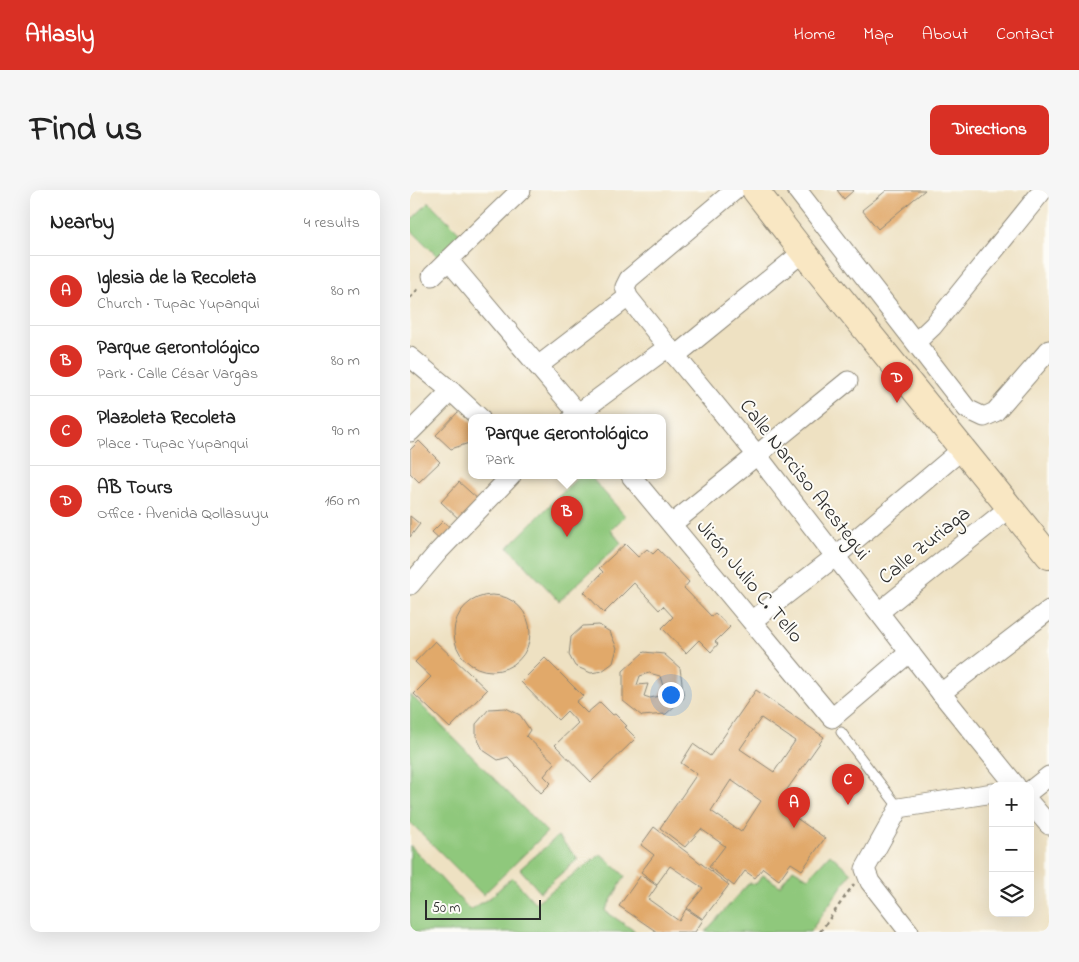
<!DOCTYPE html>
<html lang="en">
<head>
<meta charset="utf-8">
<style>
  body { margin:0; font-family:"Indie Flower",sans-serif; background:#f6f6f6; color:#222 }
  .controls { position:absolute; right:15px; bottom:15px; display:grid; overflow:hidden; border-radius:10px; box-shadow:0 5px 20px #0002 }
  .controls button { width:45px; height:45px; display:grid; place-items:center; padding:0; border:0; border-bottom:1px solid #e0e0e0; background:#fff; color:#222; font:25px sans-serif }
  .scale { position:absolute; left:15px; bottom:12px; width:116px; box-sizing:border-box; padding-left:5px; border:2px solid #2b2b2b; border-top:0; font-size:14px; line-height:18px; white-space:nowrap; color:#2b2b2b; -webkit-text-stroke:4px #fdfcf7; paint-order:stroke }
  .you { position:absolute; left:260px; top:504px; width:18px; height:18px; margin:-12px; border:4px solid #fff; border-radius:50%; background:#1a73e8; box-shadow:0 0 0 8px #1a73e833 }
  .badge { display:grid; place-items:center; width:32px; height:32px; border-radius:50%; background:#d93025; color:#fff; font-size:16px; font-weight:700 }
  .pin { position:absolute; translate:-50% -41px; filter:drop-shadow(0 1px 2px #0008) }
  .pin::after { content:''; position:absolute; top:26px; width:18px; height:15px; background:inherit; clip-path:polygon(0 0,100% 0,50% 100%) }
  .popup { position:absolute; left:58px; top:224px; width:198px; height:65px; box-sizing:border-box; display:grid; place-content:center; border-radius:10px; background:#fff; filter:drop-shadow(0 1px 4px #0005); font-size:16px; white-space:nowrap; color:#767676 }
  .popup b { font-size:19px; color:#222 }
  .popup::after { content:''; position:absolute; left:50%; top:100%; margin-left:-10px; border:10px solid transparent; border-top-color:#fff }
  .list { margin:0; padding:0; list-style:none }
  h2 { display:flex; justify-content:space-between; align-items:center; height:65px; margin:0; padding:0 20px; font-size:21px }
  h2 small { font-size:16px; font-weight:400; color:#767676 }
  .list li { display:grid; grid-template-columns:32px 1fr auto; gap:15px; align-items:center; box-sizing:border-box; height:70px; padding:0 20px; border-top:1px solid #e0e0e0 }
  .list b { display:block; font-size:19px; white-space:nowrap }
  .list p { margin:0; font-size:16px; white-space:nowrap; color:#767676 }
  .list em { font-size:16px; font-style:normal; color:#767676 }
  .icon { flex:none; width:28px; height:28px; fill:none; stroke:currentColor; stroke-width:2; stroke-linecap:round; stroke-linejoin:round }
  .map { position:relative; flex:none; width:639px; height:742px; overflow:hidden; border-radius:10px }
  header { display:flex; align-items:center; gap:30px; box-sizing:border-box; height:70px; padding:0 25px; background:#d93025; color:#fff }
  header strong { font-size:24px }
  nav { display:flex; gap:28px; margin-inline-start:auto; font-size:18px }
  .intro { display:flex; align-items:center; justify-content:space-between; box-sizing:border-box; height:120px; padding:0 30px }
  h1 { margin:0; font-size:35px }
  .button { padding:12px 22px; border-radius:10px; background:#d93025; color:#fff; font-size:18px; font-weight:700 }
  main { display:flex; gap:30px; padding:0 30px }
  aside { flex:1; background:#fff; border-radius:10px; box-shadow:0 5px 20px #0002 }
  .map>svg:first-child { display:block }
  .green { fill:#8fc87c; stroke:#5d7a54 }
  .building { fill:#e1a96a; fill-rule:evenodd }
  .lines { fill:none; stroke-linecap:round; stroke-linejoin:round }
  .lane-casing { stroke:#8c8676; stroke-width:11 }
  .street-casing { stroke:#8c8676; stroke-width:21 }
  .secondary-casing { stroke:#8c8676; stroke-width:28 }
  .path { stroke:#8c8676; stroke-width:2.5; stroke-dasharray:4 4; stroke-linecap:butt }
  .lane { stroke:#fff; stroke-width:9 }
  .street { stroke:#fff; stroke-width:19 }
  .secondary { stroke:#f9e7c3; stroke-width:26 }
  .labels { text-anchor:middle; dominant-baseline:central; stroke-width:4; stroke-linejoin:round; paint-order:stroke }
  .street-label { font-size:21px; fill:#2b2b2b; stroke:#fdfcf7 }
</style>
</head>
<body>
<header>
<strong>Atlasly</strong>
<nav><a>Home</a><a>Map</a><a>About</a><a>Contact</a></nav>
</header>
<div class="intro"><h1>Find us</h1><a class="button">Directions</a></div>
<main>
<aside>
<h2>Nearby<small>4 results</small></h2>
<ul class="list">
<li><span class="badge">A</span><div><b>Iglesia de la Recoleta</b><p>Church · Tupac Yupanqui</p></div><em>80 m</em></li>
<li><span class="badge">B</span><div><b>Parque Gerontológico</b><p>Park · Calle César Vargas</p></div><em>80 m</em></li>
<li><span class="badge">C</span><div><b>Plazoleta Recoleta</b><p>Place · Tupac Yupanqui</p></div><em>90 m</em></li>
<li><span class="badge">D</span><div><b>AB Tours</b><p>Office · Avenida Qollasuyu</p></div><em>160 m</em></li>
</ul>
</aside>
<div class="map">
<svg width="639" height="742" viewBox="0 0 639 742">
  <rect width="100%" height="100%" fill="#fdfcf7"/>
  <filter id="ink" filterUnits="userSpaceOnUse"><feTurbulence type="fractalNoise" baseFrequency=".02" numOctaves="2"/><feDisplacementMap in="SourceGraphic" scale="10" xChannelSelector="R" yChannelSelector="G"/><feConvolveMatrix kernelMatrix="1 2 1 2 8 2 1 2 1" color-interpolation-filters="sRGB"/></filter>
  <filter id="wash" filterUnits="userSpaceOnUse"><feTurbulence type="fractalNoise" baseFrequency=".0096" numOctaves="4" result="noise"/><feDisplacementMap in="SourceGraphic" scale="20" xChannelSelector="R" yChannelSelector="G"/><feGaussianBlur stdDeviation="1.12" result="paint"/><feColorMatrix in="noise" values="0 0 0 0 0 0 0 0 0 0 0 0 0 0 0 0 0 1.4 0 .05"/><feComposite in="paint" operator="in"/></filter>
  <g filter="url(#wash)">
    <rect width="100%" height="100%" fill="#eee1c2"/>
    <g class="green">
      <polygon points="19,12 53,46 30,69 0,39 0,31"/>
      <polygon points="169,286 180,286 215,326 201,340 211,353 149,411 98,357"/>
      <polygon points="0,504 137,642 73,705 0,632"/>
      <polygon points="148,646 168,669 130,702 110,679"/>
      <polygon points="0,655 60,720 81,707 102,687 125,713 191,664 215,686 195,721 226,742 0,742"/>
      <polygon points="420,664 441,683 400,742 295,742 339,693 346,694 353,685 370,696 383,679 398,688"/>
    </g>
    <g id="blocks">
      <g class="building">
        <polygon points="427,0 444,0 434,9"/>
        <polygon points="477,0 515,0 468,39 452,20"/>
        <polygon points="49,221 62,233 62,252 41,259 26,245"/>
        <polygon points="9,251 30,272 9,292 0,283 0,260"/>
        <polygon points="49,292 70,311 51,331 31,312"/>
        <polygon points="0,326 10,334 0,347"/>
        <polygon points="33,331 43,340 32,351 22,342"/>
        <polygon points="215,354 228,367 237,359 243,364 248,359 279,392 274,398 301,426 305,423 320,437 305,452 308,454 301,462 289,450 276,463 252,438 263,427 253,416 249,420 224,393 194,423 174,402 193,382 189,378"/>
        <circle cx="82" cy="443" r="38"/>
        <polygon points="189,435 200,442 207,458 203,473 192,481 181,483 165,476 159,465 161,447 173,436"/>
        <polygon points="25,451 77,500 40,538 4,504 21,487 5,472"/>
        <path d="M234 462 254 464 270 478 274 508 256 524 232 526 213 511V481ZM239 483 250 486 253 496 249 506 240 508 234 506 238 494 227 495 230 486Z"/>
        <polygon points="135,468 173,506 166,512 177,523 190,512 203,525 205,524 217,536 215,537 226,548 181,592 145,555 168,533 157,521 148,530 111,492"/>
        <path d="M346 500 414 547 371 608 386 619 382 625 415 648 392 680 381 673 369 690 353 678 345 688 335 681 324 696 299 677 315 656 291 639 275 657 250 638 287 584 271 573 283 554 300 566ZM351 528 385 551 364 582 330 559ZM321 590 351 611 331 642 301 621Z"/>
        <polygon points="96,518 110,525 120,540 116,546 145,573 134,586 141,593 131,603 98,567 88,570 73,560 66,546 66,534 79,519"/>
        <polygon points="244,637 319,695 293,729 277,718 293,698 260,676 247,694 231,682 244,665 231,655"/>
        <polygon points="231,685 247,696 238,709 269,731 276,719 293,730 285,742 247,742 209,716"/>
      </g>
    </g>
  </g>
  <g filter="url(#ink)">
    <use href="#blocks" fill-opacity="0" stroke="#8c8676" stroke-width="1"/>
    <g class="lines">
      <g class="lane-casing">
        <polyline id="lane" points="431,542 489,618"/>
      </g>
      <g class="street-casing">
        <g id="street">
          <polyline points="325,0 219,89 215,97 218,107 258,157 347,265 531,503 606,596"/>
          <polyline points="387,0 557,219 574,227 585,222 639,160"/>
          <polyline points="38,70 172,228"/>
          <polyline points="22,86 111,0"/>
          <polyline points="506,152 523,136 633,0"/>
          <polyline points="265,166 393,62"/>
          <polyline points="0,167 41,201 70,228"/>
          <polyline points="128,176 218,107"/>
          <polyline points="162,228 258,157"/>
          <polyline points="0,242 41,201"/>
          <polyline points="221,286 422,528 500,462"/>
          <polyline points="262,334 438,191"/>
          <polyline points="0,395 28,362 101,286"/>
          <polyline points="469,422 589,326"/>
          <polyline points="342,431 426,366 543,267"/>
          <polyline points="531,503 639,420"/>
          <polyline points="620,601 639,586"/>
          <polyline points="620,613 639,635"/>
          <polyline points="499,742 460,692 455,679 489,618 583,603"/>
        </g>
      </g>
      <g class="secondary-casing">
        <polyline id="secondary" points="345,0 393,62 639,366"/>
      </g>
      <g class="path">
        <polyline points="0,108 10,97"/>
        <polyline points="410,742 444,694"/>
      </g>
      <use href="#lane" class="lane"/>
      <use href="#street" class="street"/>
      <use href="#secondary" class="secondary"/>
    </g>
  </g>
  <g class="labels">
    <g class="street-label">
      <text transform="translate(394 290) rotate(52)">Calle Narciso Arestegui</text>
      <text transform="translate(515 356) rotate(-39)">Calle Zuriaga</text>
      <text transform="translate(339 392) rotate(50)">Jirón Julio C. Tello</text>
    </g>
  </g>
</svg>
<div class="controls">
<button>+</button>
<button>−</button>
<button><svg class="icon" aria-label="layers" viewBox="0 0 24 24"><path d="M12 4l9 5-9 5-9-5zM3 14l9 5 9-5"/></svg></button>
</div>
<div class="scale">50 m</div>
<div class="you"></div>
<div class="pin badge" style="left:384px;top:638px">A</div>
<div class="pin badge" style="left:157px;top:347px">B</div>
<div class="popup"><b>Parque Gerontológico</b>Park</div>
<div class="pin badge" style="left:438px;top:615px">C</div>
<div class="pin badge" style="left:487px;top:213px">D</div>
</div>
</main>
</body>
</html>
